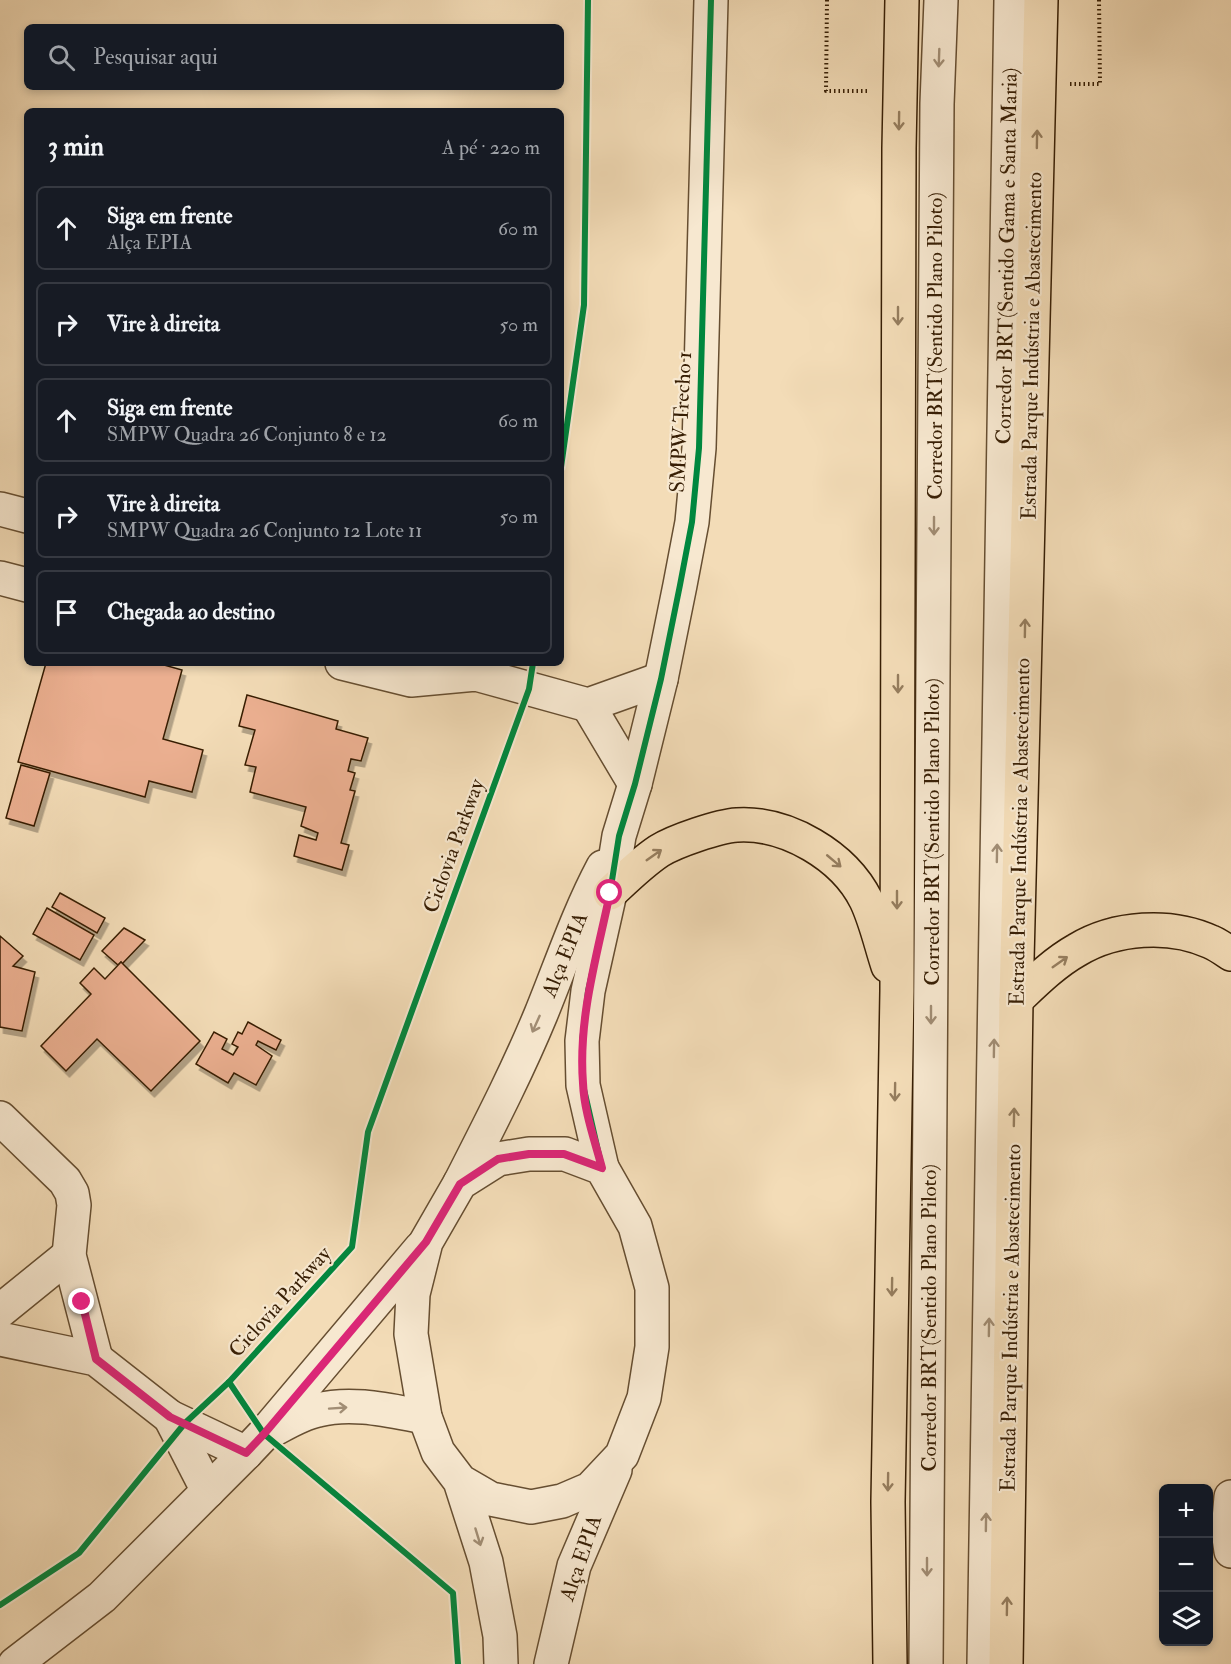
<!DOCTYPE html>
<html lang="pt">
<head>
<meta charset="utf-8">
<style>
  body { margin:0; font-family:"IM FELL Double Pica",serif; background:#242831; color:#f1f3f6 }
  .controls { position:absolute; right:18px; bottom:18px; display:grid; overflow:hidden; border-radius:9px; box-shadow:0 3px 9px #0003 }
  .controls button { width:54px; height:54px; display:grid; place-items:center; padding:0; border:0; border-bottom:2px solid #363941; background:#171b24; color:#f1f3f6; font:30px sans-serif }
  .stop { position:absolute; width:18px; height:18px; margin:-14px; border:4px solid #db2777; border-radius:50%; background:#fff }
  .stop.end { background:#db2777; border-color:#fff; box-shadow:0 2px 6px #0008 }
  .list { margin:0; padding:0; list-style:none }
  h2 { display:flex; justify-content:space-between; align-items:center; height:78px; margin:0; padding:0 24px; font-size:26px }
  h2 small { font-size:20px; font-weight:400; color:#9ea1a6 }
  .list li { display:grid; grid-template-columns:39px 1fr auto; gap:18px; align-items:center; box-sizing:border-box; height:84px; margin:0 12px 12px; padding:0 12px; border:2px solid #363941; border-radius:9px }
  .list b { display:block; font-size:22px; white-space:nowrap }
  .list p { margin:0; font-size:20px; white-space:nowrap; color:#9ea1a6 }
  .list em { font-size:20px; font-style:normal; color:#9ea1a6 }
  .icon { flex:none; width:33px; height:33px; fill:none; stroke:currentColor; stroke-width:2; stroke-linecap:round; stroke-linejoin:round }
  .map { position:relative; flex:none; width:1231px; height:1664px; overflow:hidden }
  .search { position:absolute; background:#171b24; box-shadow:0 3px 9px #0003; left:24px; top:24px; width:540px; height:66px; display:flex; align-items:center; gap:15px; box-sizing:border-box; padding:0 21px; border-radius:9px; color:#9ea1a6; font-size:22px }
  .panel { position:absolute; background:#171b24; box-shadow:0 3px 9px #0003; left:24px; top:108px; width:540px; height:558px; border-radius:9px }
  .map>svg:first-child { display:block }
  .building { fill:#ebaf90; stroke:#371e04; stroke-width:1.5; filter:url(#shadow) }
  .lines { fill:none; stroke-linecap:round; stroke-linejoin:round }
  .minor-casing { stroke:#664e31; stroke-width:36 }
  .highway-casing { stroke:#371e04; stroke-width:36 }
  .path { stroke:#371e04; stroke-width:4; stroke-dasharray:1.5 3; stroke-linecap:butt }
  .minor { stroke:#f7e8d0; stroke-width:33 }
  .highway { stroke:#f3dcb7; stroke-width:33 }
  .cycleway-casing { stroke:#f7e8d0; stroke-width:10 }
  .cycleway { stroke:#00873e; stroke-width:6 }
  .oneway { stroke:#a18d74 }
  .oneway2 { stroke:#957d5e }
  .route { stroke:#db2777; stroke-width:8 }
  .labels { text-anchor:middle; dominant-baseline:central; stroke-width:4.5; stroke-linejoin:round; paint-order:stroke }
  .street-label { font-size:21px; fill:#371e04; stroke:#f7e8d0 }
</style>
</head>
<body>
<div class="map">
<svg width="1231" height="1664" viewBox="0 0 1231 1664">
  <defs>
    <filter id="shadow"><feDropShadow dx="3.5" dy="6" stdDeviation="0" flood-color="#0004"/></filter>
  </defs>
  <rect width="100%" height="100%" fill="#f3dcb7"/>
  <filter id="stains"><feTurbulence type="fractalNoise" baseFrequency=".00333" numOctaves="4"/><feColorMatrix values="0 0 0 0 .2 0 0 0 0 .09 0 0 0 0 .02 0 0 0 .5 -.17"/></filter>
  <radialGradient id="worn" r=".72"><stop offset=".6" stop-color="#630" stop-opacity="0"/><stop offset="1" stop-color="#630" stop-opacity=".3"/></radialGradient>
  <g class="building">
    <polygon points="46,663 157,663 182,670 163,739 203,750 192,792 149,781 145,797 18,762"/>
    <polygon points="247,695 338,721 336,729 368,738 361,761 351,759 348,771 355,773 350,790 355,791 341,843 349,845 342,870 294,856 299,835 316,840 318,833 301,826 306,807 250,792 256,767 245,765 255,730 239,726"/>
    <polygon points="21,765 50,773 34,826 6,818"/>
    <polygon points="60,893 105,918 97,933 52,907"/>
    <polygon points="47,908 94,935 80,960 33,934"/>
    <polygon points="124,928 145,940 122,964 121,962 118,965 102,951"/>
    <polygon points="0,936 23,956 13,966 35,972 22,1031 0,1027"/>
    <polygon points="121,962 200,1041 151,1091 97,1039 66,1071 41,1046 91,994 80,983 94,968 105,979"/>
    <polygon points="248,1022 281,1040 276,1050 258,1041 256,1045 272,1056 256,1085 234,1073 228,1083 196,1064 214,1032 227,1039 222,1049 233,1055 238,1047 232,1044 238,1032 242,1034"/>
  </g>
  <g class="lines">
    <g class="minor-casing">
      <g id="minor">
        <polyline points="0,509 27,516"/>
        <polyline points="0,578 27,585"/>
        <polyline points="342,663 411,680 476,674 588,705 661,679"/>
        <polyline points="588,705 635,784"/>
        <polyline points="0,1118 65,1181 72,1193 74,1205 69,1255 96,1359"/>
        <polyline points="602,1168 583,1085 582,1041 588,991 610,893 619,836 635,784 661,679 680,585 692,522 699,448 711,0"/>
        <path d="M460 1183C488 1128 517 1072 541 1014 561 965 578 914 603 867"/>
        <polyline points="0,1311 69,1255"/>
        <polyline points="0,1339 96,1359 170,1417 246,1453"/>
        <polyline points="170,1417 208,1491"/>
        <path d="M271 1431C286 1423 302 1413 318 1410 353 1401 391 1411 425 1417"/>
        <polyline points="460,1481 491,1499 531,1507 562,1501 590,1489 622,1455 644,1398 652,1347 652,1288 635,1226 602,1168 565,1154 529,1154 498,1159 460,1183 426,1242 413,1294 411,1334 425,1417 438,1452 460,1481 486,1562 500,1636 501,1664"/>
        <polyline points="1231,1497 1228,1531 1231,1551"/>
        <polyline points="15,1664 102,1597 246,1453 264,1434 421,1248"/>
        <polyline points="551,1664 574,1566 615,1470"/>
        <polyline points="926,1664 937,104 941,0"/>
        <polyline points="984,1664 1011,0"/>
      </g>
    </g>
    <g class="highway-casing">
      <g id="highway">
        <path d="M610 893C626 878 641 863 659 851 675 841 719 826 737 825 787 822 844 856 866 900 876 921 881 945 888 966"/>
        <path d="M1016 1000C1035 982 1054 963 1077 950 1115 927 1170 923 1211 942 1218 945 1225 950 1231 954"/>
        <polyline points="890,1664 888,1502 897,991 899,148 902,0"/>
        <polyline points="1006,1664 1016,1000 1041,0"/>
      </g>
    </g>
    <g class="path">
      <polyline points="827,0 826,91 867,91"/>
      <polyline points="1070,84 1100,84 1099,0"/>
    </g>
    <use href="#minor" class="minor"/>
    <use href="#highway" class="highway"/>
    <g class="cycleway-casing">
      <g id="cycleway">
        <polyline points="561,467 584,305 588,0"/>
        <polyline points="602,1168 583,1085 582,1041 588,991 610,893 619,836 635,784 661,679 680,585 692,522 699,448 711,0"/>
        <polyline points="229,1382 264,1434 453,1593 458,1664"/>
        <polyline points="0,1605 79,1553 185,1423 229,1382 352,1247 368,1132 529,689 533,663"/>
      </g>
    </g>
    <use href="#cycleway" class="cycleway"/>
  </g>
  <defs><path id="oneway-shaft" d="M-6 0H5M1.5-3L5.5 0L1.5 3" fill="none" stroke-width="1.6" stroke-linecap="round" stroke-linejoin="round" transform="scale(1.5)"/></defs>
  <g class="oneway">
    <use href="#oneway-shaft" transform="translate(939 58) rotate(92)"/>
    <use href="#oneway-shaft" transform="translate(934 526) rotate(90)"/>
    <use href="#oneway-shaft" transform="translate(997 853) rotate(-89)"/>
    <use href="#oneway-shaft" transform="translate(931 1015) rotate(90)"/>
    <use href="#oneway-shaft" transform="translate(536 1024) rotate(114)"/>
    <use href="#oneway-shaft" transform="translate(994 1048) rotate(-89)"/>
    <use href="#oneway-shaft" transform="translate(989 1327) rotate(-89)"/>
    <use href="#oneway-shaft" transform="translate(338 1408) rotate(-4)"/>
    <use href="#oneway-shaft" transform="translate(986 1522) rotate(-89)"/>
    <use href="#oneway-shaft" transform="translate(478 1537) rotate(73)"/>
    <use href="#oneway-shaft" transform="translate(927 1567) rotate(90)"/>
  </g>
  <g class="oneway2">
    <use href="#oneway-shaft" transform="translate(899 121) rotate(91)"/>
    <use href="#oneway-shaft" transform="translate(1037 139) rotate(-89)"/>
    <use href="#oneway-shaft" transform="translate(898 316) rotate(90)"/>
    <use href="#oneway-shaft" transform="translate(1025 628) rotate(-89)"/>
    <use href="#oneway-shaft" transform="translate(898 684) rotate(90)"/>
    <use href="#oneway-shaft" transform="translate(654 855) rotate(-35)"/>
    <use href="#oneway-shaft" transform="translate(834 861) rotate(40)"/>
    <use href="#oneway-shaft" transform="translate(897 900) rotate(90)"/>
    <use href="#oneway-shaft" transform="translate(1060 962) rotate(-35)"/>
    <use href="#oneway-shaft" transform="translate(895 1092) rotate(91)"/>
    <use href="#oneway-shaft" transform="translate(1014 1117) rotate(-89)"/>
    <use href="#oneway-shaft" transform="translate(892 1287) rotate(91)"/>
    <use href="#oneway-shaft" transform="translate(888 1482) rotate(91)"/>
    <use href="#oneway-shaft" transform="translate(1007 1606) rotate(-89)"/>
  </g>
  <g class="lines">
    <path class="route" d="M82 1302 96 1359 170 1417 246 1453 264 1434 426 1242 460 1184 498 1159 529 1154H564L602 1168C595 1141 584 1111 583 1083 578 1018 597 956 610 893"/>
  </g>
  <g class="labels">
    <g class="street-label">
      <text transform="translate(1007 256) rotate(-89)">Corredor BRT(Sentido Gama e Santa Maria)</text>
      <text transform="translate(935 346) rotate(-90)">Corredor BRT(Sentido Plano Piloto)</text>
      <text transform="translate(1032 346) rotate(-89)">Estrada Parque Indústria e Abastecimento</text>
      <text transform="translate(681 422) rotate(-87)">SMPW Trecho 1</text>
      <text transform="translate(932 832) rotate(-90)">Corredor BRT(Sentido Plano Piloto)</text>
      <text transform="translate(1020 832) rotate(-89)">Estrada Parque Indústria e Abastecimento</text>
      <text transform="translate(454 846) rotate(-70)">Ciclovia Parkway</text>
      <text transform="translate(565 955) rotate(-68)">Alça EPIA</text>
      <text transform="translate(280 1302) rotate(-48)">Ciclovia Parkway</text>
      <text transform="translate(929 1318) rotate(-90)">Corredor BRT(Sentido Plano Piloto)</text>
      <text transform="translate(1011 1318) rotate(-89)">Estrada Parque Indústria e Abastecimento</text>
      <text transform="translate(581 1558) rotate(-71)">Alça EPIA</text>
    </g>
  </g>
  <rect width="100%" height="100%" filter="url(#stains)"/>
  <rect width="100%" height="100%" fill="url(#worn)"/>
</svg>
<div class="controls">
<button>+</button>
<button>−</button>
<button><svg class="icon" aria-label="layers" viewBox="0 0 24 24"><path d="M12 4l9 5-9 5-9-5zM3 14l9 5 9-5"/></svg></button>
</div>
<div class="stop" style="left:610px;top:893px"></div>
<div class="stop end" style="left:82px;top:1302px"></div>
<div class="search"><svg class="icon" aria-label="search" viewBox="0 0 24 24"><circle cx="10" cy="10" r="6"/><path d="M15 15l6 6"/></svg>Pesquisar aqui</div>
<section class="panel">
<h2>3 min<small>A pé · 220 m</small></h2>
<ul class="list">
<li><svg class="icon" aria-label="ahead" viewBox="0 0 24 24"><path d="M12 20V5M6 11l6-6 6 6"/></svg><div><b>Siga em frente</b><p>Alça EPIA</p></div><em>60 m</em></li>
<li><svg class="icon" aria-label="right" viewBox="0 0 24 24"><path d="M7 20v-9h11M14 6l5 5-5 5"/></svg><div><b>Vire à direita</b></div><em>50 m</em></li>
<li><svg class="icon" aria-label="ahead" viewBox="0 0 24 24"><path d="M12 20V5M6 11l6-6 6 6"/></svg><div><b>Siga em frente</b><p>SMPW Quadra 26 Conjunto 8 e 12</p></div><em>60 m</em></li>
<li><svg class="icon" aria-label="right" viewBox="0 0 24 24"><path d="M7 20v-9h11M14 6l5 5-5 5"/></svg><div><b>Vire à direita</b><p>SMPW Quadra 26 Conjunto 12 Lote 11</p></div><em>50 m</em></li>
<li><svg class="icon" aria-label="arrive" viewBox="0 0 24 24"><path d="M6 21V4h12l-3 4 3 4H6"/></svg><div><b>Chegada ao destino</b></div></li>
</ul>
</section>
</div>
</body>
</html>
